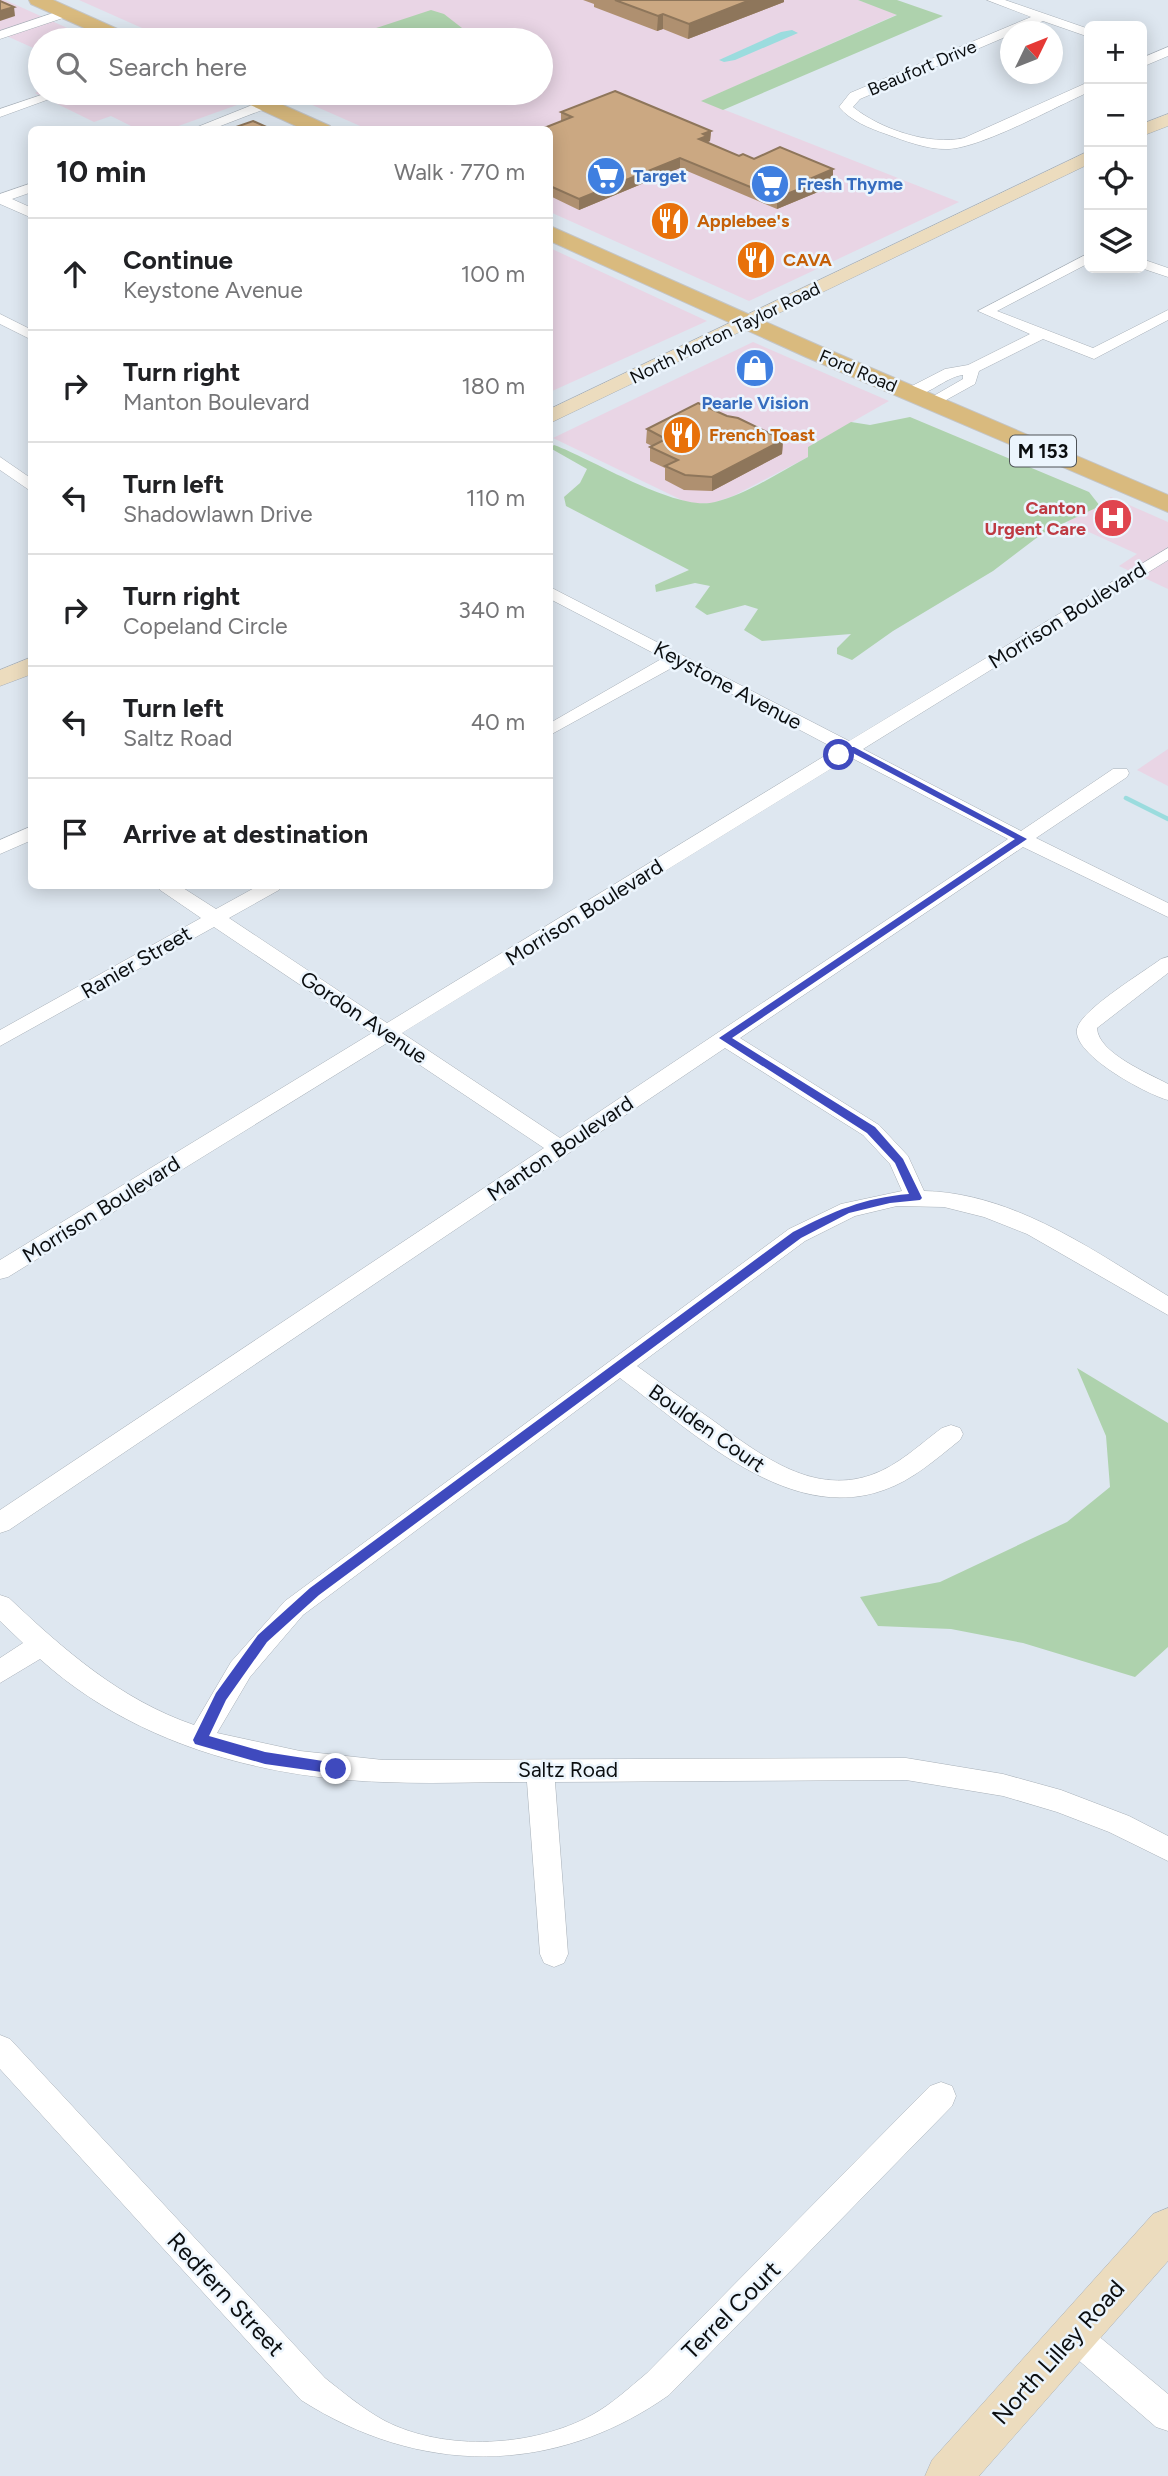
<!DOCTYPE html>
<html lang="en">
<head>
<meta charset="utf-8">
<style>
  body { margin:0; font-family:Figtree,sans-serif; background:#f6f6f6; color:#202124 }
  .controls { position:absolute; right:21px; top:21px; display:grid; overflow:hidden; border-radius:10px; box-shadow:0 4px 18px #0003 }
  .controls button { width:63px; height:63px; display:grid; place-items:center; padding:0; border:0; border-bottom:2px solid #e0e0e0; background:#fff; color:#202124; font:35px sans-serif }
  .compass { position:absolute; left:1000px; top:21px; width:63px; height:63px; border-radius:50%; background:#fff; box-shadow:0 4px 18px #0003; rotate:47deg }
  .stop { position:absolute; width:21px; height:21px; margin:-16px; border:5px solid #3f4abe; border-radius:50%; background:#fff }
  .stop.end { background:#3f4abe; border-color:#fff; box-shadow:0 2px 7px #0008 }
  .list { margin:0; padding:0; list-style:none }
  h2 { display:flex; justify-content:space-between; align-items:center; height:91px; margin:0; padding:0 28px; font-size:30px }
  h2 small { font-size:23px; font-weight:400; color:#757577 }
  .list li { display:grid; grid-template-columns:46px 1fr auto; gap:21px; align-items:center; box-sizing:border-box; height:112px; padding:0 28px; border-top:2px solid #e0e0e0 }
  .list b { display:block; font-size:26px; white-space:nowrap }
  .list p { margin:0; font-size:23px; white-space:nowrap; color:#757577 }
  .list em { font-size:23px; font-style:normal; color:#757577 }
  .icon { flex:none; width:38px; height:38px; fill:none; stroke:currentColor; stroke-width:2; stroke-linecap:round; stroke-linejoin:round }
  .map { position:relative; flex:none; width:1168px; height:2476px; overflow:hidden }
  .search { position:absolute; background:#fff; box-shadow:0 4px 18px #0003; left:28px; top:28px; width:525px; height:77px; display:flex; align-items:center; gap:18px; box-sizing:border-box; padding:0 24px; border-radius:38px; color:#757577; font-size:26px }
  .panel { position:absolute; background:#fff; box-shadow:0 4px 18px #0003; left:28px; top:126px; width:525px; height:763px; border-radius:10px }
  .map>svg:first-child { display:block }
  .commercial { fill:#e9d5e5 }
  .green { fill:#aed2ad }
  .water { fill:#9bdcde }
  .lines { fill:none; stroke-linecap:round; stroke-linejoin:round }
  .stream { stroke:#9bdcde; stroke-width:4.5 }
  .street-casing { stroke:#a8b0b8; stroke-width:1 }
  .secondary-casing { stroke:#a8b0b8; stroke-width:1 }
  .primary-casing { stroke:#c4c5c6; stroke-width:2 }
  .street { fill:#fff; fill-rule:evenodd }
  .secondary { fill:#ecdcbe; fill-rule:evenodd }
  .primary { fill:#d9ba7e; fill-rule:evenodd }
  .wall { fill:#af9070 }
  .shaded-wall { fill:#8e765b }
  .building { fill:#cba882; stroke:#8e765b; stroke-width:2 }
  .route { fill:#3f4abe }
  .labels { text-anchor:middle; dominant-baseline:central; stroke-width:5; stroke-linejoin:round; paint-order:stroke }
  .far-street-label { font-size:18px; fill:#0b0e10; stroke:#ecf5fd }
  .far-shop-label { font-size:18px; font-weight:bold; fill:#366cbe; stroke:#ecf5fd; text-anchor:start }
  .far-food-label { font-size:18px; font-weight:bold; fill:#c56008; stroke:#ecf5fd; text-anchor:start }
  .far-health-label { font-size:18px; font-weight:bold; fill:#be3a42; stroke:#ecf5fd; text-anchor:end }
  .shield { fill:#ecf5fd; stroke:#4e5357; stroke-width:2 }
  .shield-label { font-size:19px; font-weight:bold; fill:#0b0e10 }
  .street-label { font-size:21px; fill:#0b0e10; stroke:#ecf5fd }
  .near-street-label { font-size:24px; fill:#0b0e10; stroke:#ecf5fd }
</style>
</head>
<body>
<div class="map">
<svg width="1168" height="2476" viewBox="0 0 1168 2476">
  <rect width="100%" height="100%" fill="#dee7f0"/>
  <g class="commercial">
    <polygon points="0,0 5,0 94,40 40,40 40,51 0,33"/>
    <polygon points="79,0 858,0 898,14 702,101 959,202 749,301 550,212 550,130 367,129 285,93 541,93 541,40 169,40"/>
    <polygon points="40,91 211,93 237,105 170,129 137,129 111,116 94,122 35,93"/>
    <polygon points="550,248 707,321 550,392"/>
    <polygon points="753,342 889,401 808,447 808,457 733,496 713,503 690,504 553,438"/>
    <polygon points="1111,497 1168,522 1168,589 1119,566 1137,554 1067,522"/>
    <polygon points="1168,749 1168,786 1137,770"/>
  </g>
  <g class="green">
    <polygon points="858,0 897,0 943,16 723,110 701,101 897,15"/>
    <polygon points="431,10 444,14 471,35 469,38 366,40 355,35"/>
    <path d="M910 417 1089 492 1100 506 1043 533 993 571 893 631 852 660 837 654V648L851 634 762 641 744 630 758 609 745 605 707 615 695 607 710 586 695 583 656 592 655 585 689 570 566 506 564 497 580 483 587 469 550 448 554 445C595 460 676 512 715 502 747 494 778 473 808 457V447L851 422 870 425Z"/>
    <polygon points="1077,1368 1168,1423 1168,1647 1135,1677 1023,1643 951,1629 878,1626 860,1597 940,1582 1067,1522 1110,1487 1106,1436"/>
  </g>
  <polygon class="water" points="792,30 798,33 735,60 724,62 719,60 781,32"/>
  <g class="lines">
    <polyline class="stream" points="1126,798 1168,819"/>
    <g class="street-casing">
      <g id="street">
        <path d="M987 0H1005L1089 29V37L1043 21 1018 32H1010V35L860 99 853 107C880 129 930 146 964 138L1084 84 1089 83V92C1055 107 983 147 949 149 928 150 905 141 886 134 869 128 851 121 839 107L850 93 1031 17Z"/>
        <polygon points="65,9 69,10 69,16 0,39 0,31"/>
        <polygon points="1168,47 1168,56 1142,67 1142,58"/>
        <polygon points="47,93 66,93 0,117 0,109"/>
        <polygon points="265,100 270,101 270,107 210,130 190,130"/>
        <polygon points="32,183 32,192 12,199 32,208 32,218 0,204 0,194"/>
        <path d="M1089 253V263L997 311 1093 348 1168 310V320L1094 359 1043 339 979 371 975 384 937 405 931 407 923 402 963 379V375C944 377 924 401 904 396L902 393 904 390 945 369 968 365 1030 334 978 311Z"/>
        <polygon points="1142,259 1168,268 1168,277 1141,268"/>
        <polygon points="0,314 32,330 32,340 0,324"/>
        <polygon points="0,457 32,479 32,492 0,470"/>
        <path d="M1168 548V560L863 749 1021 831 1113 769H1127L1129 773 1127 777 1036 838 1168 903V917L1023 847 740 1038 879 1125 908 1156 924 1191C1014 1193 1094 1251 1168 1296V1315L1027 1234 984 1217 944 1207 897 1206 855 1216 805 1241 637 1366C662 1384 686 1402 711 1419 757 1452 810 1496 871 1475 898 1466 920 1444 942 1428L951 1425 960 1428 963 1434 960 1440C936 1459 913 1480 884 1490 788 1525 692 1431 620 1378L303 1615 250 1677 217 1733 300 1751 383 1760 906 1758 1003 1774 1061 1790 1129 1816 1168 1836V1861L1109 1832 1057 1812 1003 1796 906 1780 555 1782 568 1954 564 1963 554 1967 544 1963 540 1954 527 1782C479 1782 431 1784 383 1782 260 1778 133 1743 40 1659L0 1683V1658L23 1643 0 1621V1595L9 1598C64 1650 121 1700 194 1725L231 1662 285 1601 789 1229 841 1204 902 1191 890 1164 863 1135 725 1048 9 1530 0 1533V1510L544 1148 387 1043 8 1277 0 1279V1260L372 1033 214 927 0 1046V1030L201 918 160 890 157 886H180L216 909 258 886H282L279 890 229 918 387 1023 836 749 677 665 550 735V723L663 658 550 599V587L849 741ZM850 757 1008 839 560 1138 402 1033Z"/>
        <polygon points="32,826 32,840 0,854 0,840"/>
        <path d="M1168 957V973L1097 1028C1098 1053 1148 1073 1168 1084V1100C1148 1095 1066 1052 1078 1026 1086 1007 1142 973 1161 959Z"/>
        <path d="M0 2035 10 2039 325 2378C344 2393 363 2409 385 2421 446 2452 533 2447 592 2415 612 2404 629 2388 647 2373L930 2086 941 2082 952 2086 956 2096 952 2106 669 2395C554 2476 420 2476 301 2400L0 2069Z"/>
        <polygon points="1073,2319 1084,2324 1168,2394 1168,2431 1156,2427 1062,2346 1057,2335 1062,2324"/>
      </g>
    </g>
    <g class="secondary-casing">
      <g id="secondary">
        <polygon points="1168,114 1168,126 1142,136 1142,124"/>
        <polygon points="1089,151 1089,164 550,423 550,409"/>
        <polygon points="32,657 32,674 0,686 0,670"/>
        <polygon points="1168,2208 1168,2261 979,2476 925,2476 932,2460 1153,2214"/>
      </g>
    </g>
    <g class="primary-casing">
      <g id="primary">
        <polygon points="29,0 53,0 133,36 136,40 111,40 31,4"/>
        <polygon points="230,93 256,93 330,126 333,130 305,130 233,97"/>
        <polygon points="550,226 822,347 1168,495 1168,512 806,357 550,241"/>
      </g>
    </g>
    <use href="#street" class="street"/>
    <use href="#secondary" class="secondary"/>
    <use href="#primary" class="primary"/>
  </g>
  <g class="wall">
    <polygon points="583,0 784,0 784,2 688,39 663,29 657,31 594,7 594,4"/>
    <polygon points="561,112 711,131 710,141 707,143 739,156 833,169 833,180 819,186 818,192 777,209 680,168 579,210 550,196 550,130 561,121"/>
    <polygon points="727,416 783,440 782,454 712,491 684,490 665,480 665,468 650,461 650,447 652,446 646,443 647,429"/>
  </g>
  <g class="shaded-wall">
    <polygon points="750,0 784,0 784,2 688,39 689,24"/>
    <polygon points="14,7 15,16 0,21 0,11"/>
    <polygon points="663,14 663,29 657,31 658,16"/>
    <polygon points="711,131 710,141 707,142 699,139 703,134"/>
    <polygon points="680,158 680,168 579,210 579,199"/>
    <polygon points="833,169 833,180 819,186 818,192 777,209 777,198 812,178"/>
    <polygon points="783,440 782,454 712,491 712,477"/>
  </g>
  <g class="building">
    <polygon points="615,0 750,0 689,24 663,14 658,16"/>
    <polygon points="0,1 14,7 0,11"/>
    <polygon points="615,91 711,131 703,134 707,136 699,139 739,156 743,154 754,159 780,147 833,169 812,178 819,181 777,198 680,158 579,199 550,186 550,130 539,130 572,117 561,112"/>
    <polygon points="253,121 273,130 236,130 233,128"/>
    <polygon points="698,403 727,416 738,418 783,440 712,477 685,475 665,466 678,460 650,447 666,439 647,429"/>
  </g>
  <path class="route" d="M847 747H854L1027 839 732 1038 875 1127 903 1159 922 1198 920 1200 890 1203 849 1213 801 1238 319 1595 267 1642 226 1700 209 1736 265 1752 336 1763 340 1765V1773L336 1774 265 1764 195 1744 193 1740 216 1693 258 1635 310 1588 793 1232C834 1211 863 1198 909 1194L895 1163 867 1133 719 1038 1015 839 851 752 836 757V753Z"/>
  <defs>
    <g id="supermarket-disc" transform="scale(2.0125)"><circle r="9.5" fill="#3f7fe0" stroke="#ecf5fd"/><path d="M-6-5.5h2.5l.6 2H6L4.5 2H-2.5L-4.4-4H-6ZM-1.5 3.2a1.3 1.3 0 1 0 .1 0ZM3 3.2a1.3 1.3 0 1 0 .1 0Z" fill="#fff"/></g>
    <g id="restaurant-disc" transform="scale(2.0125)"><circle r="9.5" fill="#e8710a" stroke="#ecf5fd"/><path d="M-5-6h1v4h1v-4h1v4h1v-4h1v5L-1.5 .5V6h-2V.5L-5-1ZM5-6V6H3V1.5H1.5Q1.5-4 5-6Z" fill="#fff"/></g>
    <g id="shop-disc" transform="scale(2.0125)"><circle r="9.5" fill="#3f7fe0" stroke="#ecf5fd"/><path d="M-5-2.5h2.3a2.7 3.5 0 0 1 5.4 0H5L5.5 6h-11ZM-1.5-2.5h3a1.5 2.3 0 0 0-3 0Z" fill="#fff"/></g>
    <g id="hospital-disc" transform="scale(2.0125)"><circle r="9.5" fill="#e0444e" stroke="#ecf5fd"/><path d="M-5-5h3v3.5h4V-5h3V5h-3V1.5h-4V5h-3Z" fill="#fff"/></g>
  </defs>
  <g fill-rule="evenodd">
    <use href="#supermarket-disc" x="606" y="176"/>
    <use href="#supermarket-disc" x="770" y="184"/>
    <use href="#restaurant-disc" x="670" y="221"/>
    <use href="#restaurant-disc" x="756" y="260"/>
    <use href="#shop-disc" x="755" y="368"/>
    <use href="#restaurant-disc" x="682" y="435"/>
    <use href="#hospital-disc" x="1113" y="518"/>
  </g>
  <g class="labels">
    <g class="far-street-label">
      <text transform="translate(922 68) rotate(-23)">Beaufort Drive</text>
      <text transform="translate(725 333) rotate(-26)">North Morton Taylor Road</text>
      <text transform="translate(858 371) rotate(23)">Ford Road</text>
    </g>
    <g class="far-shop-label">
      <text x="633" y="176">Target</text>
      <text x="797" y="184">Fresh Thyme</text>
      <text x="755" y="403" text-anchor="middle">Pearle Vision</text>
    </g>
    <g class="far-food-label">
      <text x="697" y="221">Applebee's</text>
      <text x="783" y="260">CAVA</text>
      <text x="709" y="435">French Toast</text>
    </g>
    <g class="far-health-label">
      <text x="1086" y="508">Canton<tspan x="1086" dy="21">Urgent Care</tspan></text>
    </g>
    <rect class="shield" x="1010" y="435.5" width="66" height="31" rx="5"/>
    <g class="shield-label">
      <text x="1043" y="451">M 153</text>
    </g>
    <g class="street-label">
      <text transform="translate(1067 615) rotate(-32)">Morrison Boulevard</text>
      <text transform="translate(728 685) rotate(28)">Keystone Avenue</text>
      <text transform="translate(584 912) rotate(-32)">Morrison Boulevard</text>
      <text transform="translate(136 962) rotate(-30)">Ranier Street</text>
      <text transform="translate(364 1017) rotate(34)">Gordon Avenue</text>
      <text transform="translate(560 1148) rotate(-34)">Manton Boulevard</text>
      <text transform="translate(101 1209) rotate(-32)">Morrison Boulevard</text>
      <text transform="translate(707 1428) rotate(35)">Boulden Court</text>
      <text x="568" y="1769">Saltz Road</text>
    </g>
    <g class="near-street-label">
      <text transform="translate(226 2294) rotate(47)">Redfern Street</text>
      <text transform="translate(731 2310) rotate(-45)">Terrel Court</text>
      <text transform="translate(1058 2352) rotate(-48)">North Lilley Road</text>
    </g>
  </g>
</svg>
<div class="controls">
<button>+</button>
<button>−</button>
<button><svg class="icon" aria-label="locate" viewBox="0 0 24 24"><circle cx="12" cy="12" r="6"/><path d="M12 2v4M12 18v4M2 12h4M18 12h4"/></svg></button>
<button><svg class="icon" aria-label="layers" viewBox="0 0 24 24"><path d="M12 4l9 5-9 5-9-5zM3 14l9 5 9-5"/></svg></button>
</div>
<svg class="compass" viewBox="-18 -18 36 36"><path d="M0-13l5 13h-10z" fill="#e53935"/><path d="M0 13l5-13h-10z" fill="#757577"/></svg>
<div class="stop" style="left:839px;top:755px"></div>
<div class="stop end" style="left:336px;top:1769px"></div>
<div class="search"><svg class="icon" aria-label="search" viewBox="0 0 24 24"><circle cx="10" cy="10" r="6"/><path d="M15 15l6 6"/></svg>Search here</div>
<section class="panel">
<h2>10 min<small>Walk · 770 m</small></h2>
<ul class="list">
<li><svg class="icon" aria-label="ahead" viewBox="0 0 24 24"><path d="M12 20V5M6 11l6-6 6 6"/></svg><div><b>Continue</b><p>Keystone Avenue</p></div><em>100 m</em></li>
<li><svg class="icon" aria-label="right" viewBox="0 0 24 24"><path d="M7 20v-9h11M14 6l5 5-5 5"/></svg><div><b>Turn right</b><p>Manton Boulevard</p></div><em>180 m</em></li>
<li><svg class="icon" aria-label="left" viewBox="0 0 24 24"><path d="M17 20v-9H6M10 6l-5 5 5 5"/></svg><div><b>Turn left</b><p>Shadowlawn Drive</p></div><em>110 m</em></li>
<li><svg class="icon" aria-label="right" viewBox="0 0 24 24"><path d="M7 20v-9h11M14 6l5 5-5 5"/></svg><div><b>Turn right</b><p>Copeland Circle</p></div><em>340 m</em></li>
<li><svg class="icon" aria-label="left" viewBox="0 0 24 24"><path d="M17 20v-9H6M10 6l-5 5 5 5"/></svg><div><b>Turn left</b><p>Saltz Road</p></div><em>40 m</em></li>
<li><svg class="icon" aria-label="arrive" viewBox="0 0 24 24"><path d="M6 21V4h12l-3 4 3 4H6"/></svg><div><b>Arrive at destination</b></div></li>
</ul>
</section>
</div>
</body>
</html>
